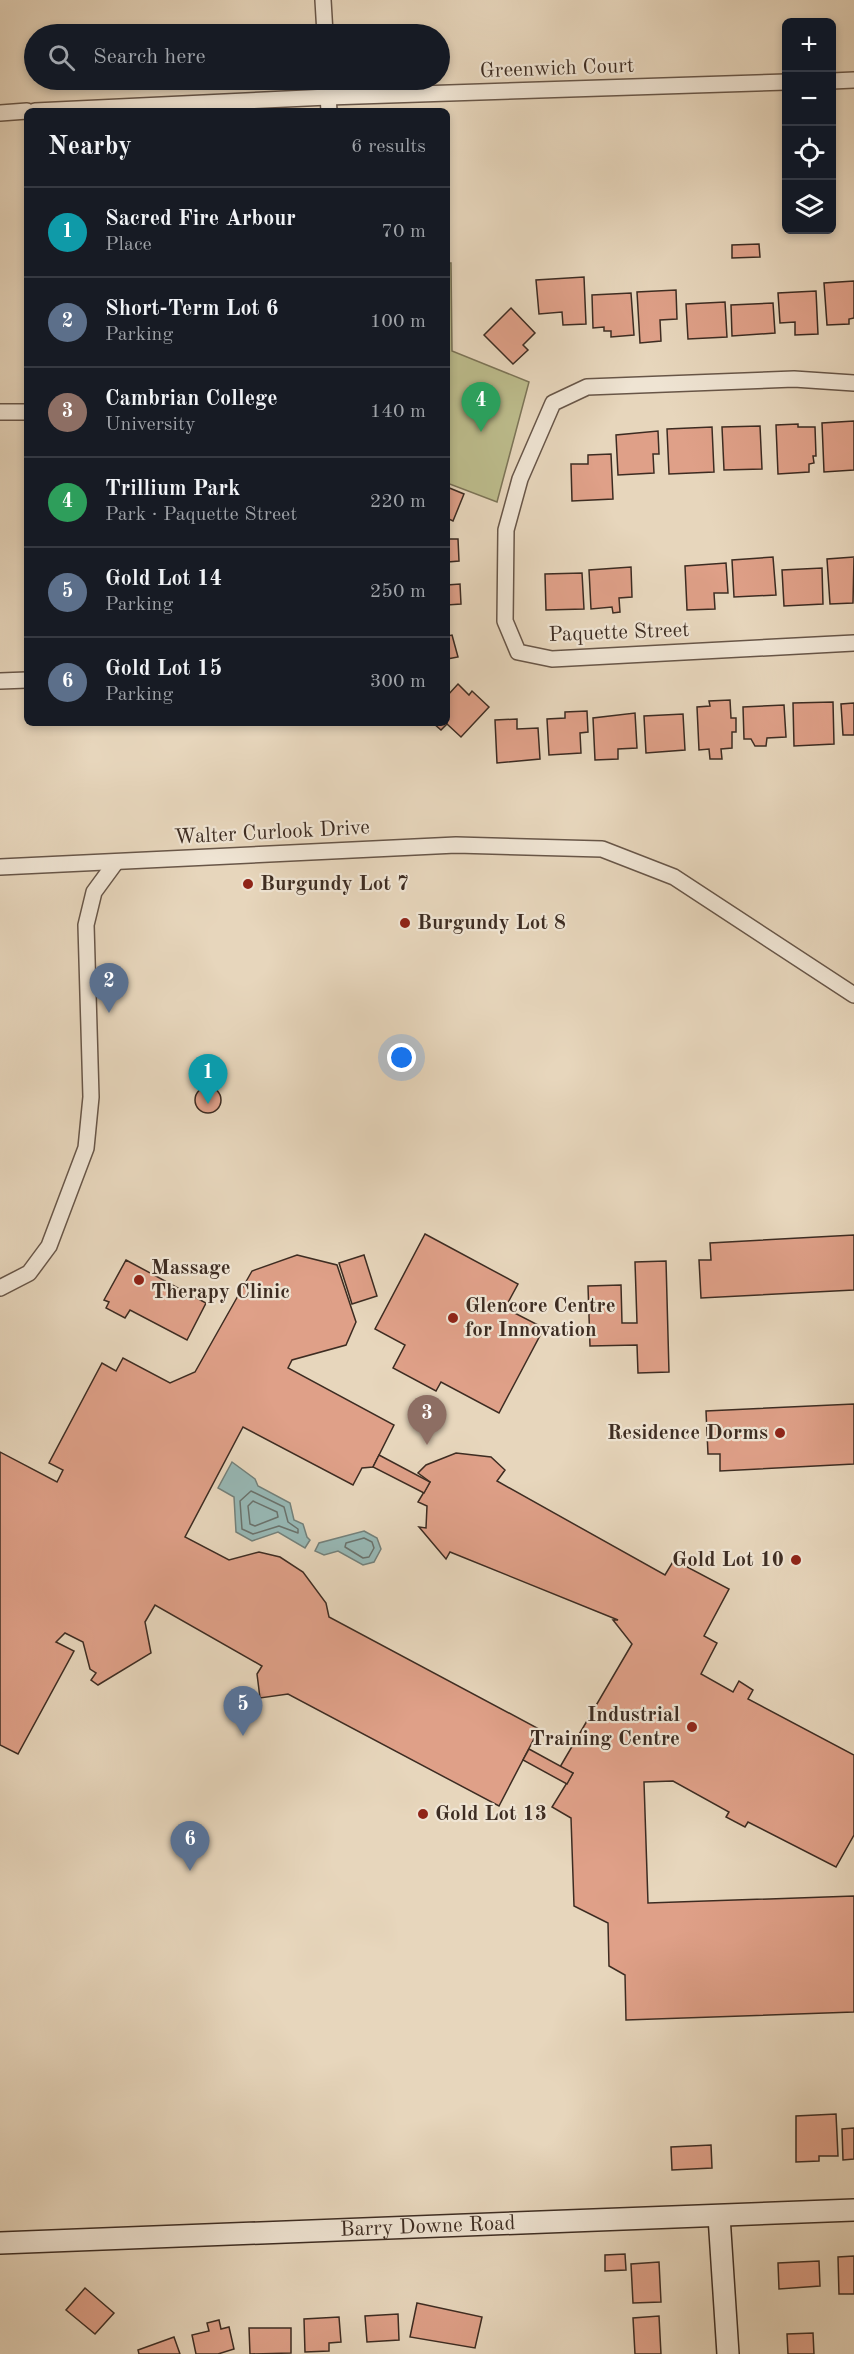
<!DOCTYPE html>
<html lang="en">
<head>
<meta charset="utf-8">
<style>
  body { margin:0; font-family:"Old Standard TT",serif; background:#20242c; color:#f1f3f6 }
  .controls { position:absolute; right:18px; top:18px; display:grid; overflow:hidden; border-radius:9px; box-shadow:0 3px 9px #0003 }
  .controls button { width:54px; height:54px; display:grid; place-items:center; padding:0; border:0; border-bottom:2px solid #363941; background:#171b24; color:#f1f3f6; font:30px sans-serif }
  .you { position:absolute; left:402px; top:1058px; width:21px; height:21px; margin:-15px; border:4px solid #fff; border-radius:50%; background:#1a73e8; box-shadow:0 0 0 9px #1a73e833 }
  .badge { display:grid; place-items:center; width:39px; height:39px; border-radius:50%; background:#b45309; color:#fff; font-size:20px; font-weight:700 }
  .pin { position:absolute; translate:-50% -50px; filter:drop-shadow(0 2px 3px #0008) }
  .pin::after { content:''; position:absolute; top:32px; width:21px; height:18px; background:inherit; clip-path:polygon(0 0,100% 0,50% 100%) }
  .list { margin:0; padding:0; list-style:none }
  h2 { display:flex; justify-content:space-between; align-items:center; height:78px; margin:0; padding:0 24px; font-size:26px }
  h2 small { font-size:20px; font-weight:400; color:#9ea1a6 }
  .list li { display:grid; grid-template-columns:39px 1fr auto; gap:18px; align-items:center; box-sizing:border-box; height:90px; padding:0 24px; border-top:2px solid #363941 }
  .list b { display:block; font-size:22px; white-space:nowrap }
  .list p { margin:0; font-size:20px; white-space:nowrap; color:#9ea1a6 }
  .list em { font-size:20px; font-style:normal; color:#9ea1a6 }
  .icon { flex:none; width:33px; height:33px; fill:none; stroke:currentColor; stroke-width:2; stroke-linecap:round; stroke-linejoin:round }
  .map { position:relative; flex:none; width:854px; height:2354px; overflow:hidden }
  .search { position:absolute; background:#171b24; box-shadow:0 3px 9px #0003; left:24px; top:24px; width:426px; height:66px; display:flex; align-items:center; gap:15px; box-sizing:border-box; padding:0 21px; border-radius:33px; color:#9ea1a6; font-size:22px }
  .panel { position:absolute; background:#171b24; box-shadow:0 3px 9px #0003; left:24px; top:108px; width:426px; height:618px; border-radius:9px }
  .map>svg:first-child { display:block }
  .green { fill:#bcbc8c; stroke:#7c7457; stroke-width:1.5 }
  .water { fill:#97b8b5; stroke:#73807a; stroke-width:1.5 }
  .lines { fill:none; stroke-linecap:round; stroke-linejoin:round }
  .shore { stroke:#6a726c; stroke-width:1.5 }
  .building { fill:#dfa088; stroke:#3d2c22; stroke-width:1.5 }
  .street-casing { stroke:#685648; stroke-width:18 }
  .secondary-casing { stroke:#3d2c22; stroke-width:24 }
  .street { stroke:#efe4d3; stroke-width:15 }
  .secondary { stroke:#efe4d3; stroke-width:21 }
  .poi-dot { fill:#8f2418; stroke:#efe4d3; stroke-width:2 }
  .labels { text-anchor:middle; dominant-baseline:central; stroke-width:4.5; stroke-linejoin:round; paint-order:stroke }
  .street-label { font-size:21px; fill:#3d2c22; stroke:#efe4d3 }
  .poi-label { font-size:21px; font-weight:bold; fill:#3d2c22; stroke:#efe4d3; text-anchor:start }
</style>
</head>
<body>
<div class="map">
<svg width="854" height="2354" viewBox="0 0 854 2354">
  <rect width="100%" height="100%" fill="#e7d6bc"/>
  <filter id="stains"><feTurbulence type="fractalNoise" baseFrequency=".00333" numOctaves="4"/><feColorMatrix values="0 0 0 0 .2 0 0 0 0 .09 0 0 0 0 .02 0 0 0 .5 -.17"/></filter>
  <radialGradient id="worn" r=".72"><stop offset=".6" stop-color="#630" stop-opacity="0"/><stop offset="1" stop-color="#630" stop-opacity=".3"/></radialGradient>
  <polygon class="green" points="447,263 451,263 452,351 529,382 497,502 447,483"/>
  <g class="water">
    <polygon points="232,1462 255,1479 258,1486 290,1503 294,1520 303,1524 307,1537 310,1540 305,1548 278,1532 252,1541 236,1532 234,1497 218,1488"/>
    <polygon points="364,1531 377,1538 381,1549 374,1562 363,1565 338,1551 324,1555 315,1551 319,1543"/>
  </g>
  <g class="lines">
    <g class="shore">
      <polygon points="251,1491 284,1507 288,1522 298,1529 298,1533 279,1526 253,1534 242,1529 240,1501"/>
      <polygon points="253,1501 277,1512 278,1517 255,1526 250,1524 248,1506"/>
      <polygon points="364,1538 372,1542 374,1548 369,1557 363,1558 345,1547 346,1543"/>
    </g>
  </g>
  <g class="building">
    <polygon points="759,244 760,257 732,258 732,245"/>
    <polygon points="584,277 586,324 563,325 562,312 539,314 536,280"/>
    <polygon points="854,281 854,318 849,319 849,324 827,325 824,283"/>
    <polygon points="676,290 677,319 660,320 661,341 640,343 637,292"/>
    <polygon points="816,291 818,334 795,335 795,322 780,323 778,293"/>
    <polygon points="631,293 634,335 611,337 611,331 604,331 604,327 593,328 592,295"/>
    <polygon points="725,302 727,337 688,339 686,304"/>
    <polygon points="773,303 775,333 732,336 731,305"/>
    <polygon points="511,308 535,333 523,345 528,350 513,364 484,335"/>
    <polygon points="854,421 854,470 824,472 822,423"/>
    <polygon points="798,424 798,427 815,427 816,456 813,456 814,463 809,464 809,472 778,474 776,425"/>
    <polygon points="760,426 762,469 724,470 722,427"/>
    <polygon points="712,427 714,472 669,474 667,429"/>
    <polygon points="658,431 659,454 653,454 654,473 618,475 616,435"/>
    <polygon points="611,454 613,499 572,501 571,464 588,464 588,455"/>
    <polygon points="447,487 464,494 453,521 449,519 447,525"/>
    <polygon points="447,539 458,539 459,561 448,562 447,578"/>
    <polygon points="773,557 776,595 734,597 732,560"/>
    <polygon points="854,557 853,603 830,604 827,559"/>
    <polygon points="726,563 728,593 714,593 715,609 687,610 685,566"/>
    <polygon points="631,567 632,597 619,598 620,612 613,613 612,607 591,609 589,570"/>
    <polygon points="822,568 823,604 784,606 782,570"/>
    <polygon points="582,573 584,609 546,610 545,574"/>
    <polygon points="460,584 461,604 447,605 447,585"/>
    <polygon points="452,635 458,657 447,659 447,636"/>
    <polygon points="458,684 469,695 472,691 489,707 461,737 447,724 441,730 433,723 447,723 447,696"/>
    <polygon points="730,700 731,718 736,718 736,732 732,732 732,748 721,749 722,759 710,759 709,749 699,750 697,707 710,706 709,701"/>
    <polygon points="833,702 834,744 794,746 793,703"/>
    <polygon points="854,703 854,735 843,735 841,704"/>
    <polygon points="784,705 786,737 767,738 766,746 755,746 751,739 744,739 743,707"/>
    <polygon points="587,711 588,732 580,733 581,753 549,755 547,719 565,718 565,712"/>
    <polygon points="635,713 637,748 618,749 618,759 595,760 593,718"/>
    <polygon points="683,714 685,750 646,753 644,716"/>
    <polygon points="517,719 517,729 538,728 540,759 497,763 495,720"/>
    <circle cx="208" cy="1100" r="13"/>
    <polygon points="425,1234 518,1284 505,1308 544,1328 499,1413 441,1382 436,1391 393,1368 405,1345 375,1329"/>
    <polygon points="854,1235 854,1290 701,1298 699,1260 711,1260 710,1243"/>
    <polygon points="297,1255 337,1265 356,1322 346,1345 292,1360 288,1368 394,1425 373,1467 362,1468 353,1485 243,1427 185,1537 229,1560 259,1552 280,1557 303,1572 326,1603 329,1617 539,1729 499,1806 288,1694 260,1698 257,1674 262,1666 155,1605 145,1622 151,1653 98,1685 91,1680 96,1673 90,1669 83,1642 65,1633 56,1642 74,1651 18,1754 0,1745 0,1452 57,1482 63,1470 49,1463 102,1363 116,1371 123,1358 170,1383 195,1372 252,1271"/>
    <polygon points="364,1255 377,1296 352,1304 339,1263"/>
    <polygon points="126,1260 206,1303 187,1340 130,1310 125,1318 106,1308 109,1302 104,1300"/>
    <polygon points="666,1261 669,1372 638,1373 637,1345 590,1346 588,1286 621,1285 622,1323 637,1323 635,1262"/>
    <polygon points="854,1404 854,1464 720,1471 720,1454 708,1454 706,1411"/>
    <polygon points="456,1453 491,1457 505,1470 497,1481 665,1575 674,1560 729,1589 704,1636 717,1643 701,1674 733,1692 739,1681 753,1690 748,1699 854,1755 854,1835 836,1867 748,1822 745,1827 726,1817 729,1812 673,1781 644,1782 648,1903 854,1896 854,2012 626,2020 625,1975 609,1966 608,1923 574,1906 571,1818 552,1807 573,1773 560,1767 632,1644 613,1620 618,1620 450,1552 446,1559 419,1527 426,1528 427,1506 418,1502 430,1482 418,1473 426,1465"/>
    <polygon points="379,1455 430,1482 424,1493 373,1467"/>
    <polygon points="529,1749 573,1773 567,1784 523,1760"/>
    <polygon points="836,2114 838,2156 819,2156 819,2161 796,2162 796,2116"/>
    <polygon points="854,2128 854,2159 843,2160 842,2129"/>
    <polygon points="711,2145 712,2168 672,2170 671,2147"/>
    <polygon points="625,2254 626,2270 605,2271 605,2255"/>
    <polygon points="854,2256 854,2294 839,2294 838,2257"/>
    <polygon points="819,2261 820,2286 779,2289 778,2263"/>
    <polygon points="659,2262 661,2302 633,2303 631,2264"/>
    <polygon points="85,2288 114,2313 95,2334 66,2310"/>
    <polygon points="417,2303 482,2317 475,2348 410,2337"/>
    <polygon points="398,2314 399,2340 367,2342 365,2316"/>
    <polygon points="659,2316 661,2354 635,2354 633,2318"/>
    <polygon points="339,2317 341,2342 329,2343 329,2351 305,2352 304,2319"/>
    <polygon points="219,2320 221,2329 229,2327 234,2349 218,2354 196,2354 192,2335 209,2331 207,2323"/>
    <polygon points="249,2328 291,2328 291,2353 250,2354"/>
    <polygon points="813,2333 814,2354 788,2354 787,2334"/>
    <polygon points="174,2337 180,2354 139,2354 138,2350"/>
  </g>
  <g class="lines">
    <g class="street-casing">
      <g id="street">
        <polyline points="323,0 325,34"/>
        <polyline points="327,80 329,111"/>
        <polyline points="832,81 854,80"/>
        <polyline points="35,111 328,97 786,82"/>
        <polyline points="0,113 27,111"/>
        <polyline points="854,383 794,379 587,387 553,403 520,479 506,530 505,621 518,652 552,659 854,643"/>
        <polyline points="0,412 27,412"/>
        <polyline points="0,681 27,680"/>
        <polyline points="0,867 456,845 602,849 674,877 854,995"/>
        <polyline points="0,1288 29,1273 49,1246 86,1148 91,1097 86,925 94,892 116,862"/>
      </g>
    </g>
    <g class="secondary-casing">
      <g id="secondary">
        <polyline points="719,2216 728,2354"/>
        <path id="s1" d="M0 2243 854 2210"/>
      </g>
    </g>
    <use href="#street" class="street"/>
    <use href="#secondary" class="secondary"/>
  </g>
  <g class="poi-dot">
    <circle cx="248" cy="884" r="6"/>
    <circle cx="405" cy="923" r="6"/>
    <circle cx="139" cy="1280" r="6"/>
    <circle cx="453" cy="1318" r="6"/>
    <circle cx="780" cy="1433" r="6"/>
    <circle cx="796" cy="1560" r="6"/>
    <circle cx="692" cy="1727" r="6"/>
    <circle cx="423" cy="1814" r="6"/>
  </g>
  <g class="labels">
    <g class="street-label">
      <text transform="translate(557 69) rotate(-2)">Greenwich Court</text>
      <text transform="translate(619 633) rotate(-2)">Paquette Street</text>
      <text transform="translate(272 833) rotate(-3)">Walter Curlook Drive</text>
      <text stroke="none"><textPath href="#s1" startOffset="428">Barry Downe Road</textPath></text>
    </g>
    <g class="poi-label">
      <text x="260" y="884">Burgundy Lot 7</text>
      <text x="417" y="923">Burgundy Lot 8</text>
      <text x="151" y="1268">Massage<tspan x="151" dy="24">Therapy Clinic</tspan></text>
      <text x="465" y="1306">Glencore Centre<tspan x="465" dy="24">for Innovation</tspan></text>
      <text x="768" y="1433" text-anchor="end">Residence Dorms</text>
      <text x="784" y="1560" text-anchor="end">Gold Lot 10</text>
      <text x="680" y="1715" text-anchor="end">Industrial<tspan x="680" dy="24">Training Centre</tspan></text>
      <text x="435" y="1814">Gold Lot 13</text>
    </g>
  </g>
  <rect width="100%" height="100%" filter="url(#stains)"/>
  <rect width="100%" height="100%" fill="url(#worn)"/>
</svg>
<div class="controls">
<button>+</button>
<button>−</button>
<button><svg class="icon" aria-label="locate" viewBox="0 0 24 24"><circle cx="12" cy="12" r="6"/><path d="M12 2v4M12 18v4M2 12h4M18 12h4"/></svg></button>
<button><svg class="icon" aria-label="layers" viewBox="0 0 24 24"><path d="M12 4l9 5-9 5-9-5zM3 14l9 5 9-5"/></svg></button>
</div>
<div class="you"></div>
<div class="pin badge" style="left:208px;top:1104px;background:#0f9aa8">1</div>
<div class="pin badge" style="left:109px;top:1013px;background:#5c6f8a">2</div>
<div class="pin badge" style="left:427px;top:1445px;background:#8d6e63">3</div>
<div class="pin badge" style="left:481px;top:432px;background:#2e9e5b">4</div>
<div class="pin badge" style="left:243px;top:1736px;background:#5c6f8a">5</div>
<div class="pin badge" style="left:190px;top:1871px;background:#5c6f8a">6</div>
<div class="search"><svg class="icon" aria-label="search" viewBox="0 0 24 24"><circle cx="10" cy="10" r="6"/><path d="M15 15l6 6"/></svg>Search here</div>
<section class="panel">
<h2>Nearby<small>6 results</small></h2>
<ul class="list">
<li><span class="badge" style="background:#0f9aa8">1</span><div><b>Sacred Fire Arbour</b><p>Place</p></div><em>70 m</em></li>
<li><span class="badge" style="background:#5c6f8a">2</span><div><b>Short-Term Lot 6</b><p>Parking</p></div><em>100 m</em></li>
<li><span class="badge" style="background:#8d6e63">3</span><div><b>Cambrian College</b><p>University</p></div><em>140 m</em></li>
<li><span class="badge" style="background:#2e9e5b">4</span><div><b>Trillium Park</b><p>Park · Paquette Street</p></div><em>220 m</em></li>
<li><span class="badge" style="background:#5c6f8a">5</span><div><b>Gold Lot 14</b><p>Parking</p></div><em>250 m</em></li>
<li><span class="badge" style="background:#5c6f8a">6</span><div><b>Gold Lot 15</b><p>Parking</p></div><em>300 m</em></li>
</ul>
</section>
</div>
</body>
</html>
